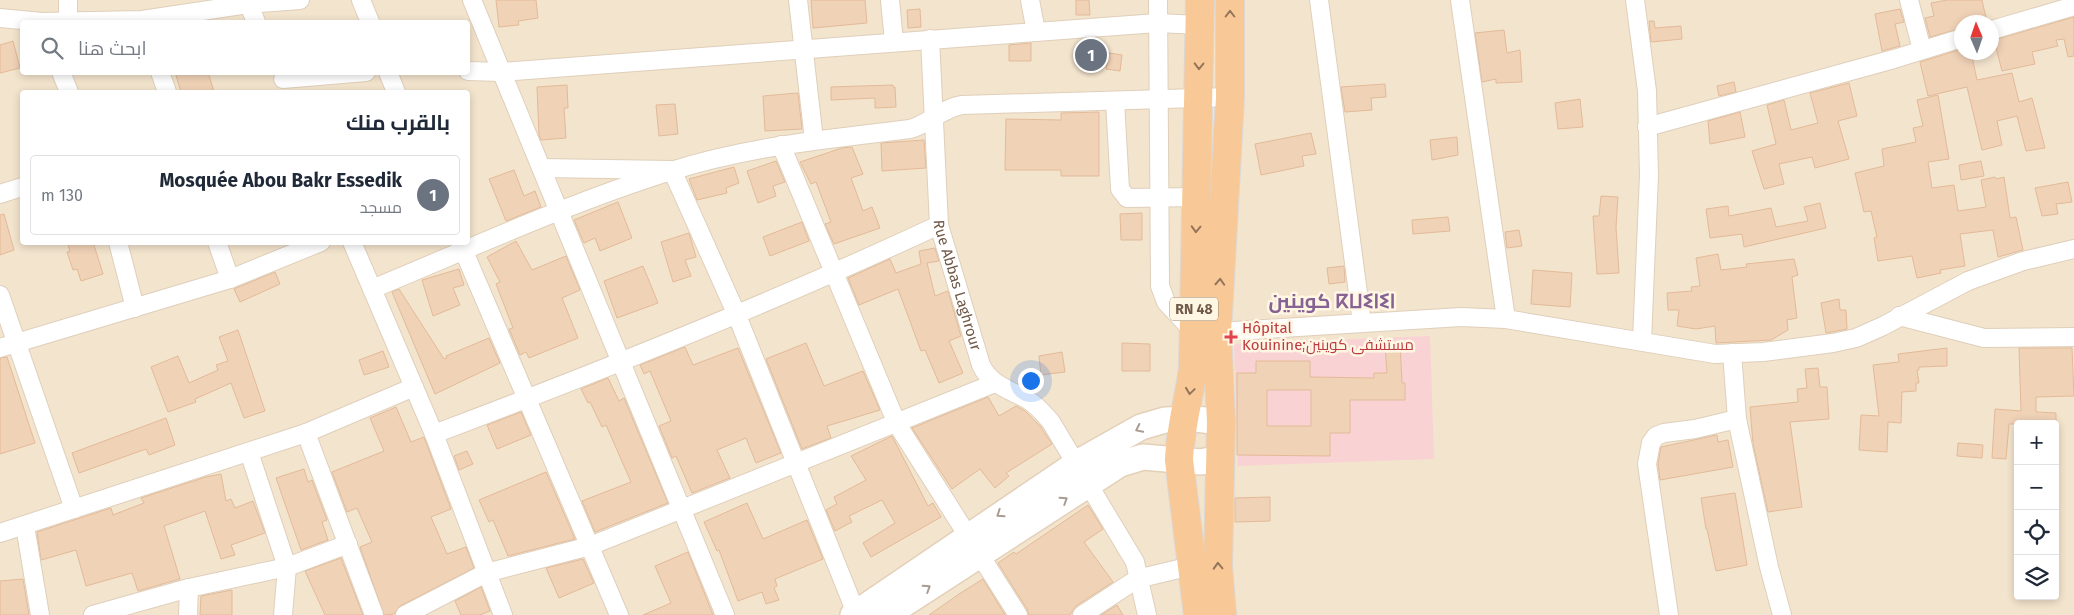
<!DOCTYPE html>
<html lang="ar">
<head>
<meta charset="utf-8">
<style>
  body { margin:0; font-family:"Fira Sans",Cairo,"Noto Sans Tifinagh",sans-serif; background:#f2f2f3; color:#1f2937; direction:rtl }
  .controls { position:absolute; right:15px; bottom:15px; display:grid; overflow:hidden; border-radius:5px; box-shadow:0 2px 8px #0003 }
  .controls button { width:45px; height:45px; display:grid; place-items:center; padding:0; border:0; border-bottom:1px solid #e0e1e3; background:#fff; color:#1f2937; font:25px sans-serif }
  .compass { position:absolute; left:1954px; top:15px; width:45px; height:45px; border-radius:50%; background:#fff; box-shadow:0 2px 8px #0003; rotate:358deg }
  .you { position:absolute; left:1030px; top:380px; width:18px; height:18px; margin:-12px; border:4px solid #fff; border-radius:50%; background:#1a73e8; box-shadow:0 0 0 8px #1a73e833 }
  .badge { display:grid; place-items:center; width:32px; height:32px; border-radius:50%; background:#e57445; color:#fff; font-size:16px; font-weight:700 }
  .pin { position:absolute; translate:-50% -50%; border:2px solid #fff; box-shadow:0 1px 5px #0006 }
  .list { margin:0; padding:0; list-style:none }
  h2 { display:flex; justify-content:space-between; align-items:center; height:65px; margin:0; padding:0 20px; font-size:21px }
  h2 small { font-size:16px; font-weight:400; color:#747a83 }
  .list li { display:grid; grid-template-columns:32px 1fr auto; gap:15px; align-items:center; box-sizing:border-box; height:80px; margin:0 10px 10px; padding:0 10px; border:1px solid #e0e1e3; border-radius:5px }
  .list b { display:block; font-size:19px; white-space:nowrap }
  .list p { margin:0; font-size:16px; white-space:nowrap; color:#747a83 }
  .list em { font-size:16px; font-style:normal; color:#747a83 }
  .icon { flex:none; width:28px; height:28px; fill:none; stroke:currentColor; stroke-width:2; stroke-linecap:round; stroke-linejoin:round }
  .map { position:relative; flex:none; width:2074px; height:615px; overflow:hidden; direction:ltr }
  .search { position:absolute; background:#fff; box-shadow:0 2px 8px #0003; left:20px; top:20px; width:450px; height:55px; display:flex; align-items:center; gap:12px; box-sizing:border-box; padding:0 18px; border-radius:5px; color:#747a83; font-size:19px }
  .panel { position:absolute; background:#fff; box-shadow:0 2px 8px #0003; left:20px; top:90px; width:450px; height:155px; border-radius:5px; direction:rtl }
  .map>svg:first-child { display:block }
  .residential { fill:#f3e4cd; fill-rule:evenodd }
  .medical { fill:#f9d2d4 }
  .building { fill:#f0d2b7; stroke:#e3ba98; fill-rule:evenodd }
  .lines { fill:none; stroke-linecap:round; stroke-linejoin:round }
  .minor-casing { stroke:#dfcfbb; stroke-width:20 }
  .secondary-casing { stroke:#e4d0b9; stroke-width:28 }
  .trunk-casing { stroke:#ddd7d3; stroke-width:30 }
  .minor { stroke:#fff; stroke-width:18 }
  .secondary { stroke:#fff; stroke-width:25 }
  .trunk { stroke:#f8c996; stroke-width:28 }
  .oneway { stroke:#93755b }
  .oneway2 { stroke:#aa9b91 }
  .health-dot { fill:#e0444e; stroke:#fff6e4; stroke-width:2 }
  .labels { text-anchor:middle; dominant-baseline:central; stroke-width:5; stroke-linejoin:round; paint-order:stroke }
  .shield { fill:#fff6e4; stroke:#9c8876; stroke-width:1 }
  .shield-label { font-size:14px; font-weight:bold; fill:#715947 }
  .street-label { font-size:15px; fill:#715947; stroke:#fff6e4 }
  .health-label { font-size:15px; fill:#be3a42; stroke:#fff6e4; text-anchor:start }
  .district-label { font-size:20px; font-weight:bold; fill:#876394; stroke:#fff6e4 }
</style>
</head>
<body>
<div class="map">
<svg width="2074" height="615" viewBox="0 0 2074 615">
  <rect width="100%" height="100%" fill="#fcf2df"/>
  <path class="residential" d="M0 0H2074V615H0ZM22 22H468V72H22ZM1962 22H1992V52H1962ZM22 92H468V242H22ZM2018 424H2055V596H2018Z"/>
  <polygon class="medical" points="1430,336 1434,459 1238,466 1234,344"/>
  <g class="building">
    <polygon points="496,0 536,0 538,18 518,21 519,25 499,27"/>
    <polygon points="811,0 865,0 867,23 813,28"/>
    <polygon points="1076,0 1089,0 1090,15 1076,15"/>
    <polygon points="1947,0 1982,0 1986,18 1962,22 1962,28 1930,37 1925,18 1934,16 1931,3"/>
    <polygon points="920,9 921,27 908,28 907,10"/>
    <polygon points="1900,9 1904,22 1895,24 1900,46 1882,51 1875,14"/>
    <polygon points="2074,17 2074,56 2068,57 2064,39 2056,40 2058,46 2032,52 2035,64 2002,71 1994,40"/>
    <polygon points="1649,21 1654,21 1655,28 1681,26 1682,39 1651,42"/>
    <polygon points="1504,30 1507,53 1520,50 1522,82 1496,83 1496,79 1482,82 1475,33"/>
    <polygon points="13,41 20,68 0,73 0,45"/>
    <polygon points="1031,43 1031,61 1009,61 1009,45"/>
    <polygon points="1962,49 1962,52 1971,52 1977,80 2012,73 2019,102 2032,98 2045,148 2026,151 2017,116 1997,121 2002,145 1982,150 1967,87 1928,96 1920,62"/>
    <polygon points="1109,53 1122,55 1120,71 1106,69"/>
    <polygon points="175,72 208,72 214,92 181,92"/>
    <polygon points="1734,82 1736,92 1719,96 1717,86"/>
    <polygon points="1849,83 1857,116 1838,121 1849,159 1815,168 1812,157 1779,164 1784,184 1764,189 1752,151 1776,144 1767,105 1784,100 1791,130 1818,123 1810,93"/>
    <polygon points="1385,84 1386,97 1371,98 1372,110 1345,112 1341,87"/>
    <polygon points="567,85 568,108 564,108 566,138 541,140 539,135 537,87"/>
    <polygon points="893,85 893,87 895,87 896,107 875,108 875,98 831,100 831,87"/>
    <polygon points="798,93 802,129 765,131 763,96"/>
    <polygon points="1938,95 1949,159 1928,162 1932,188 1954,185 1958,211 1986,207 1981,180 1995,177 1996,179 2004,177 2010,218 2016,217 2023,250 1998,257 1993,230 1960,234 1965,266 1940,270 1941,273 1917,278 1912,256 1878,261 1874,238 1877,237 1871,211 1864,212 1855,173 1884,166 1882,149 1916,142 1913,128 1923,126 1917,100"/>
    <polygon points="1580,99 1583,127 1558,129 1555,103"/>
    <polygon points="675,104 678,134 659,136 656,105"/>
    <polygon points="1099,112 1099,176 1061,176 1061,170 1005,170 1006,119 1061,120 1061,113"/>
    <polygon points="1740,112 1745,137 1710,144 1708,121"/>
    <polygon points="1311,133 1316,154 1302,156 1304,166 1261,175 1255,144"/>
    <polygon points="1457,137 1458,155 1432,160 1430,140"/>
    <polygon points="924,140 926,168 882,171 881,143"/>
    <polygon points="852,147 863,174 851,178 863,211 872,207 880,228 834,244 825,224 831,222 816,182 811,184 800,162 842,148"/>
    <polygon points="776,161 785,182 773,186 776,196 758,203 747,171"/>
    <polygon points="1981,161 1984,176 1961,180 1959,165"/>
    <polygon points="734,167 739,183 726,188 727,193 697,200 689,179"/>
    <polygon points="514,170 524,196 535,191 541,207 506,221 489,179"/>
    <polygon points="2068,182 2072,202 2056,204 2058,214 2042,216 2035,188"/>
    <polygon points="1601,196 1618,197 1616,227 1619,273 1597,274 1593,216 1599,216"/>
    <polygon points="618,202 632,238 600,251 595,238 584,243 574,220"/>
    <polygon points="1820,203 1826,228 1744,247 1742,234 1710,238 1706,209 1728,206 1729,216 1771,208 1776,227 1808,221 1804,207"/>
    <polygon points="1142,213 1142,240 1121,240 1120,214"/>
    <polygon points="4,214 14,250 0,255 0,215"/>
    <polygon points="1448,217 1450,231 1413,234 1412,220"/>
    <polygon points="802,222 809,241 770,256 763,237"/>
    <polygon points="1519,230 1522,246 1507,248 1505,232"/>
    <polygon points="689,233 696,257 685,260 691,276 673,282 661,242"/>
    <polygon points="516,241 532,270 566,256 580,290 562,298 578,338 529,358 526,352 520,355 509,329 513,328 496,284 500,282 487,257"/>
    <polygon points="67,242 93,242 103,274 81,281 77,269 73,270 67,252 70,251"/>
    <polygon points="935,248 939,261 927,263 935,296 948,291 961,336 949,341 963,373 939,383 925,350 921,351 898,289 859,305 848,278 890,259 896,273 921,264 919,251"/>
    <polygon points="1718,254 1721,270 1747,267 1746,264 1794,259 1798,275 1792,277 1797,318 1787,320 1788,330 1771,340 1716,343 1715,326 1696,329 1677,326 1679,310 1668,310 1667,293 1692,291 1691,287 1700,286 1696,258"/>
    <polygon points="643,266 658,303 617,318 604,281"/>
    <polygon points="1344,266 1345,282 1329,284 1327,268"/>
    <polygon points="459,269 464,285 453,288 460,305 433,316 422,280"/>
    <polygon points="1533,270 1572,273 1570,307 1531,304"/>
    <polygon points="275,272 280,284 240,302 234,289"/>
    <polygon points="399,289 444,359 447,358 446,356 489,338 500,363 435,394 392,292"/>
    <polygon points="1839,299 1840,310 1846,310 1847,329 1826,333 1821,303"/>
    <polygon points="238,330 265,411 244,418 231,383 195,399 196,402 168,412 151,367 178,356 189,383 218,370 216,365 228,361 219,337"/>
    <polygon points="806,343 824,386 863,371 880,410 827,426 831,438 802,449 766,359"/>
    <polygon points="1122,343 1150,344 1150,371 1122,371"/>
    <path d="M1400 344 1402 383H1405V400H1350V433H1330V456L1237 455V373H1256V361H1310V377L1374 378V373H1387L1385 345ZM1267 390H1311V426H1267Z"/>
    <polygon points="685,347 693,365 738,348 781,453 756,463 746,438 717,450 730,478 692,493 676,456 672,458 659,426 671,421 650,371 644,374 640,365"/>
    <polygon points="1947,348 1947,366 1919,367 1919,370 1917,370 1919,383 1916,383 1916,391 1902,392 1901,423 1888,422 1887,452 1859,450 1861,415 1879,416 1873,365 1899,362 1898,354"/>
    <polygon points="2019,348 2072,348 2074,396 2036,397 2036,412 2056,413 2056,424 2009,424 2006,459 1992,458 1995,409 2021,411"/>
    <polygon points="383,351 389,367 364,375 359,360"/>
    <polygon points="1062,352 1065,372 1041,375 1039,356"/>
    <polygon points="7,357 35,443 0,454 0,358"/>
    <polygon points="1818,368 1820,387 1827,387 1829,419 1790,422 1802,507 1768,512 1753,444 1750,407 1798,402 1797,389 1807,388 1805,369"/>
    <polygon points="608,378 619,401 624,398 668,503 595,532 582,501 631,482 606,425 602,427 590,402 588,403 581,389"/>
    <polygon points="988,397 999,416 1016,406 1025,411 1040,426 1052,444 1006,473 1009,476 995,488 980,469 952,489 912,428"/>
    <polygon points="396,407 411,442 424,437 451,509 431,517 447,554 466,547 474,568 400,606 394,614 384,615 360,547 372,542 357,508 347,512 332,472 384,451 370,418"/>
    <polygon points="521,412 531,435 497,449 487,425"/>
    <polygon points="166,418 175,445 149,455 146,449 79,473 72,453"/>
    <polygon points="1717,435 1718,442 1728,440 1733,467 1660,480 1658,464 1661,447"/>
    <polygon points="892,436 928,506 933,503 941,517 871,557 863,543 895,523 882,500 849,516 852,522 835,531 826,510 837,504 834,497 866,480 851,456"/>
    <polygon points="1958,443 1983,445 1982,458 1957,456"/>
    <polygon points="467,451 473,464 459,470 454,456"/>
    <polygon points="304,469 308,482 312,480 327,520 322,522 328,540 301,550 276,478"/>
    <polygon points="546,472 575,539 508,556 493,520 489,522 479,500"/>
    <polygon points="221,474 226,501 231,499 235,508 253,501 265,533 231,545 235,555 221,559 205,511 164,526 180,579 138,591 132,573 86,586 76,550 41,560 37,532 111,508 113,515 144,503 141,498 206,477"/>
    <polygon points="1735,493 1747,565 1716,571 1707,529 1706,529 1701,498"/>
    <polygon points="1270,497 1270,521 1235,522 1235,498"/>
    <polygon points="747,503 763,539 807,520 823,559 775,579 777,586 774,588 779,600 766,604 762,592 738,601 719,550 717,551 704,522"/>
    <polygon points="1088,505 1103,529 1084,542 1113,582 1076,606 1070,615 1029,615 1027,609 998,563 1014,552 1016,554"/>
    <polygon points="688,552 713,615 643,615 671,603 655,566"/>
    <polygon points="341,558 363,615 325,615 305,571"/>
    <polygon points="583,559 594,583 559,598 546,568"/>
    <polygon points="23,579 29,615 0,615 0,581"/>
    <polygon points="983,579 1005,615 929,615 959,594"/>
    <polygon points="481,587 490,611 480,615 461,615 455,601"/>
    <polygon points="232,590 232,615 200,615 201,596"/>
    <polygon points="1117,605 1123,615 1101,615"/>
  </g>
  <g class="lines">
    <g class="minor-casing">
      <g id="minor">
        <polyline points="247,0 256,22"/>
        <polyline points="361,0 370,22"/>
        <polyline points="472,0 725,615"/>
        <polyline points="798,0 814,140"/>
        <polyline points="890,0 894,42"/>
        <polyline points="1030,0 1036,32"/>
        <polyline points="1158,0 1160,286 1166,302 1194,332"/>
        <polyline points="1319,0 1362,323"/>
        <polyline points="1460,0 1506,319"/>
        <polyline points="1635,0 1647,91 1649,175 1642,341"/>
        <polyline points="1909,0 1922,50"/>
        <polyline points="0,18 42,22 142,20 248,4 300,0"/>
        <polyline points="68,21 68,0"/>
        <polyline points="1992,30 2074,6"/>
        <path id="s1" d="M930 39 939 225 981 365C990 385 1011 390 1028 400 1038 406 1044 414 1051 422L1135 562 1147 615"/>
        <polyline points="468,71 501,72 1157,23 1200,25"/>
        <polyline points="61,72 69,92"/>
        <polyline points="160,72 167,92"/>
        <polyline points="388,72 396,92"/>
        <polyline points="283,79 366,72"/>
        <polyline points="1115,101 1120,189 1127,198 1198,197"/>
        <polyline points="1647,127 1894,59 1962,38"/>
        <polyline points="781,145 897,424 1018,615"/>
        <polyline points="541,168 672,170 736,313 856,613"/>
        <polyline points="0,194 22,187"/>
        <polyline points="118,242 135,308"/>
        <polyline points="217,242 230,279"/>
        <polyline points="352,242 434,434 503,615"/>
        <polyline points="460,242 619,615"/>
        <path d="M372 289C471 248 569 203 671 171 749 146 830 139 910 129 929 124 942 108 962 105L1230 97"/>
        <polyline points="0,295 74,509"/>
        <polyline points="1899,316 1984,338 2074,337"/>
        <polyline points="1217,332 1461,317 1506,319 1715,354 1763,352 1833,343 1856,338 1883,326 1968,281 2023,261 2074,249"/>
        <polyline points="0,348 230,279 321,242"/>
        <polyline points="1732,353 1737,419 1769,567 1782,615"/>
        <polyline points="306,433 374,615"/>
        <path d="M434 434C604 370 774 302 939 225"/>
        <polyline points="249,452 287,567 283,615"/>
        <polyline points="25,526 40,615"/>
        <polyline points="0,533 306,433 414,387"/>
        <polyline points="93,615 189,588 287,567 348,544"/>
        <polyline points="188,615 189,588"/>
        <polyline points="405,615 486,573 590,546 995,383"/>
        <polyline points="1082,615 1137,579 1191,566"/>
        <polyline points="1669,615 1647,464 1651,443 1656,436 1664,433 1695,429 1737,419"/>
      </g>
    </g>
    <g class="secondary-casing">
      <g id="secondary">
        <polyline points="853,615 1077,463 1141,427 1165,420 1196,419 1221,422"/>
        <polyline points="887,615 1120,464 1143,457 1201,462 1220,458"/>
      </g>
    </g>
    <g class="trunk-casing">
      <g id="trunk">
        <path d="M1198 615 1179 460C1180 429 1189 399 1193 369L1200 0"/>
        <polyline points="1222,615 1218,566 1221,422 1217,332 1230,97 1230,0"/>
      </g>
    </g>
    <use href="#minor" class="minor"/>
    <use href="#secondary" class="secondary"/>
    <use href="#trunk" class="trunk"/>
  </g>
  <defs><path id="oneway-chevron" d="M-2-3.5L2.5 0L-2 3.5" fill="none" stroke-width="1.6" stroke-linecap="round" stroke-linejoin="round" transform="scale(1.25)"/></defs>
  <g class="oneway">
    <use href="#oneway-chevron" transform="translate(1230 14) rotate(-90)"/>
    <use href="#oneway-chevron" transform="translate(1199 66) rotate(91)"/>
    <use href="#oneway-chevron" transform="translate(1196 229) rotate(92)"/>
    <use href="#oneway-chevron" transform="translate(1220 282) rotate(-87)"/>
    <use href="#oneway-chevron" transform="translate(1190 391) rotate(98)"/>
    <use href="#oneway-chevron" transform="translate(1218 566) rotate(-92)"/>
  </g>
  <g class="oneway2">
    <use href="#oneway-chevron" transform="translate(1139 429) rotate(154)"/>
    <use href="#oneway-chevron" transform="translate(1064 500) rotate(-33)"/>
    <use href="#oneway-chevron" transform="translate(1000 514) rotate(146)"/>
    <use href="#oneway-chevron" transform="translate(927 588) rotate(-33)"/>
  </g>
  <path class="health-dot" d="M1228.5 329.5h5v5h5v5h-5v5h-5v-5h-5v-5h5z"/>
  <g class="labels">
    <rect class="shield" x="1170" y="297.5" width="48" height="23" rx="4"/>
    <g class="shield-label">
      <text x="1194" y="309">RN 48</text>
    </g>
    <g class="street-label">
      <text stroke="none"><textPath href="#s1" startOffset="249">Rue Abbas Laghrour</textPath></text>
    </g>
    <g class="health-label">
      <text x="1242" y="328">Hôpital<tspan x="1242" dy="17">Kouinine;مستشفى كوينين</tspan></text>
    </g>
    <g class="district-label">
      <text x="1332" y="301">كوينين ⴽⵡⵉⵏⵉⵏ</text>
    </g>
  </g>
</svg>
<div class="controls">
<button>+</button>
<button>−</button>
<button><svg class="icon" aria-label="locate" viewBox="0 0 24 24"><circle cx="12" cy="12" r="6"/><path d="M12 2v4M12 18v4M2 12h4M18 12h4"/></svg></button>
<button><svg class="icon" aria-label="layers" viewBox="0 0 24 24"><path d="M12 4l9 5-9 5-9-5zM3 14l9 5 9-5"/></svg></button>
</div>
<svg class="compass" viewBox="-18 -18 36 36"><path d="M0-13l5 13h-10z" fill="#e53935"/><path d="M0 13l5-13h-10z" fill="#747a83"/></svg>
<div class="you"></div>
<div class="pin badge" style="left:1091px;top:55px;background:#6b7280">1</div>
<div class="search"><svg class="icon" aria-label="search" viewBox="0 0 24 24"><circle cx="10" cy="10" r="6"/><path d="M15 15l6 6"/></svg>ابحث هنا</div>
<section class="panel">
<h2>بالقرب منك<small></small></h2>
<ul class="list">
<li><span class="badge" style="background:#6b7280">1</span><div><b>Mosquée Abou Bakr Essedik</b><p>مسجد</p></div><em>130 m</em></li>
</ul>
</section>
</div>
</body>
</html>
